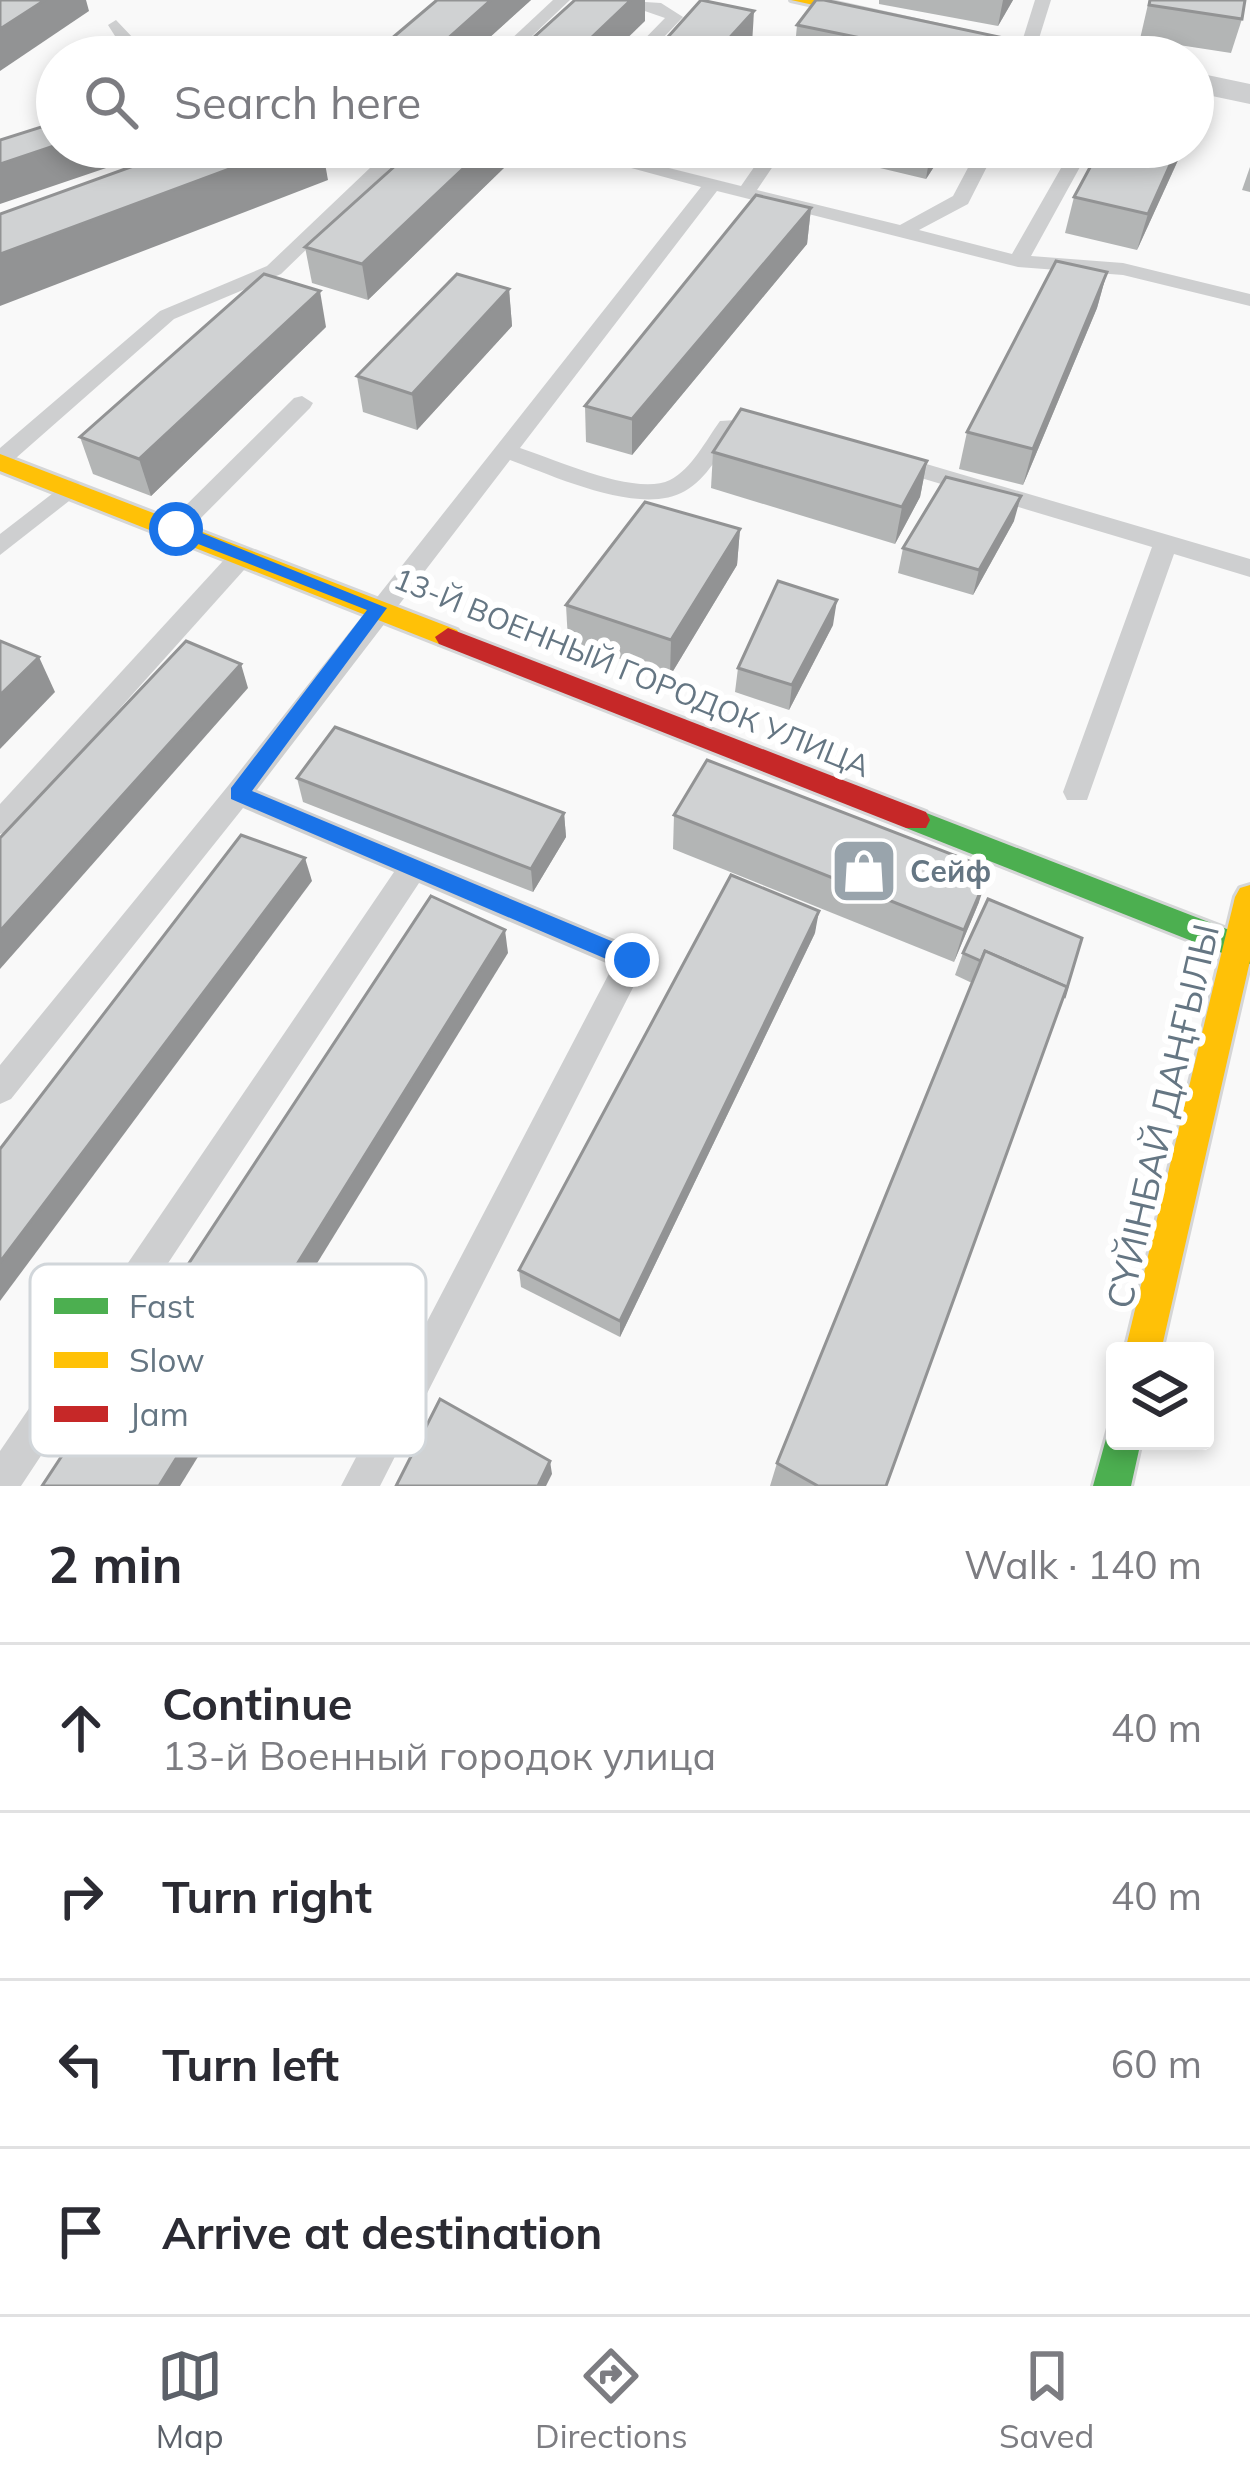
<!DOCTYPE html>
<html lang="en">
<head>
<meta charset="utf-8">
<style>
  body { margin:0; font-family:Mulish,sans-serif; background:#f2f2f3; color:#2b2b33 }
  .controls { position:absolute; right:36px; bottom:36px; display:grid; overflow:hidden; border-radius:12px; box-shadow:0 6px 18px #0003 }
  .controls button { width:108px; height:108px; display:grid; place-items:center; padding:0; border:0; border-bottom:3px solid #e1e1e2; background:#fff; color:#2b2b33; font:60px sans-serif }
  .stop { position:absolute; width:36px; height:36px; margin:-27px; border:9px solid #1a73e8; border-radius:50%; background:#fff }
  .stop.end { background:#1a73e8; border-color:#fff; box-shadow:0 3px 12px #0008 }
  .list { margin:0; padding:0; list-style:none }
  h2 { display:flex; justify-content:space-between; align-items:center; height:156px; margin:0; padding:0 48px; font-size:51px }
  h2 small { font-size:39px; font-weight:400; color:#7c7c81 }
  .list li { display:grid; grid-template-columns:78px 1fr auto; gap:36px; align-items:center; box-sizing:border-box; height:168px; padding:0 48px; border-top:3px solid #e1e1e2 }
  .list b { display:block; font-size:45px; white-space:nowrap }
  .list p { margin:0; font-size:39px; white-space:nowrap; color:#7c7c81 }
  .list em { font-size:39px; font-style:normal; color:#7c7c81 }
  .icon { flex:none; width:66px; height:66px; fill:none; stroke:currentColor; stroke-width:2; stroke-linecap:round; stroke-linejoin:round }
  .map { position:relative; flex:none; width:1250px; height:1486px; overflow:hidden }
  .search { position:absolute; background:#fff; box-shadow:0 6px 18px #0003; left:36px; right:36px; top:36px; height:132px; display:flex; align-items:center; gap:30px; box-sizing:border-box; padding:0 42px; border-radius:66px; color:#7c7c81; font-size:45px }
  .sheet { height:828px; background:#fff }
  nav { display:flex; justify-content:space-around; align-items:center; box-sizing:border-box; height:168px; border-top:3px solid #e1e1e2; background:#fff; font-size:33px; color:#7c7c81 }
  nav a { display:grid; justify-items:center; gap:6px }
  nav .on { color:#5c6169 }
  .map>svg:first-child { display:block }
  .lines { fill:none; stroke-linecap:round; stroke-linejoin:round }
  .fast-casing { stroke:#d5d6d7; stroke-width:6 }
  .slow-casing { stroke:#d5d6d7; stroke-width:6 }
  .jam-casing { stroke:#d5d6d7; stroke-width:6 }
  .lane { fill:#cecfd0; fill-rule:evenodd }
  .street { fill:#cecfd0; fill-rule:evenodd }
  .fast { fill:#4caf50; fill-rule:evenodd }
  .slow { fill:#ffc107; fill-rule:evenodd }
  .jam { fill:#c62828; fill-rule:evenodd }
  .wall { fill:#b3b5b5 }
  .shaded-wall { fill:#929394 }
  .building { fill:#d0d2d3; stroke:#929394; stroke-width:3 }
  .route { fill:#1a73e8 }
  .labels { text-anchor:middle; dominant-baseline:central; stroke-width:12; stroke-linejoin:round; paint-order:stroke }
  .street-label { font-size:30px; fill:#657683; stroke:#fff }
  .poi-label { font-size:30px; font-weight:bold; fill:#657683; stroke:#fff; text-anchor:start }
  .near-street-label { font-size:36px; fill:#657683; stroke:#fff }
  .key { fill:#fff; stroke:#d1d6da; stroke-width:3 }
  .key-label { font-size:33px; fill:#657683 }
</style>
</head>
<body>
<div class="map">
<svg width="1250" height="1486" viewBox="0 0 1250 1486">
  <rect width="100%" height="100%" fill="#f9f9f9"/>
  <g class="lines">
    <g class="fast-casing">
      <g id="fast">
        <polygon points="916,809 1250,938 1250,964 906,828 902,820 906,812"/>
        <polygon points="1115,1425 1115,1441 1141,1441 1131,1486 1093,1486 1109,1428"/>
      </g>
    </g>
    <g class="slow-casing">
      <g id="slow">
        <polygon points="791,0 822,0 1079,57 1047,57"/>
        <polygon points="0,454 457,630 461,637 457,644 439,644 0,471"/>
        <polygon points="1250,885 1250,961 1161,1351 1125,1351 1235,897 1240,888"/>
      </g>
    </g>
    <g class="jam-casing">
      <polygon id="jam" points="448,628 926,812 930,820 926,828 906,828 439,644 435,637"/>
    </g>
    <g class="lane">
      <polygon points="553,0 570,0 510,57 492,57"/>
      <polygon points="613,0 661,3 683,17 645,57 627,57 665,18"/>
      <polygon points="1035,0 1051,0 1036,48 1028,53 1020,48"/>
      <polygon points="116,20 134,39 215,57 178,57 122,47 108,25"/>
      <polygon points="392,147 412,147 281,274 174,319 8,465 0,468 0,448 160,311 267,266"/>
      <path d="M554 147H585L741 186 768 147H786L757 190 900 225 953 196 979 147H997L968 204 919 230 1012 254 1073 147H1091L1031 256 1123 263 1250 294V306L1123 275 1018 267 717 191 520 448C555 459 636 497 670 480 692 469 706 440 720 421L766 418 777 425 774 430 734 433C720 452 707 479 685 491 641 517 554 476 510 460L257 790 643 951 647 960 380 1486H341L613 966 419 883 21 1486H0V1451L394 872 243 808 11 1099 0 1104V1065L228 786 701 187Z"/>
      <polygon points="302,396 313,403 310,408 184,535 168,535 164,529 168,523 294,398"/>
      <polygon points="889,453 1250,559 1250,577 1174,554 1087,800 1067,800 1063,792 1152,547 881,466 878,461"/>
      <polygon points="70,480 78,482 82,488 78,494 0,555 0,534"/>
      <polygon points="243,547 252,549 255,555 252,561 10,831 0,834 0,804 234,549"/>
    </g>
    <polygon class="street" points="1193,72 1250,84 1250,104 1193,92"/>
    <use href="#fast" class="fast"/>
    <use href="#slow" class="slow"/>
    <use href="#jam" class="jam"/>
  </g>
  <g class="wall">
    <polygon points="437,0 531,0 468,57 379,57 378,50"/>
    <polygon points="879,0 1013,0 998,26 879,4"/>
    <polygon points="1149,0 1245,0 1242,19 1231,53 1140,39"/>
    <polygon points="797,25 1056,49 1054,57 794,57"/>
    <polygon points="634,147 662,147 657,153"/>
    <polygon points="792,147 942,147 941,156 926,179"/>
    <polygon points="1101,147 1184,147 1137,250 1065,233 1074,197"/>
    <polygon points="509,163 368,300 312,283 305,247"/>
    <polygon points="1250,167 1250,192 1242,190"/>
    <polygon points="811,208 807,244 632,455 586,442 585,406"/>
    <polygon points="1107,272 1097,308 1023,485 959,469 967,432"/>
    <polygon points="509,289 512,326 417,430 363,412 357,376"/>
    <polygon points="326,327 151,496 93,474 80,437"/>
    <polygon points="713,452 927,461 920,497 895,544 711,488"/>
    <polygon points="1014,521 973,595 898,573 903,548"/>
    <polygon points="740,529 737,565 670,676 568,641 566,605"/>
    <polygon points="833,625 789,710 735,692 738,668"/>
    <polygon points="297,778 564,813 566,837 533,892 303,802"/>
    <polygon points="674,815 979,902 954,962 673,849"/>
    <polygon points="815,933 620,1337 521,1287 519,1270"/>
    <polygon points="1082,938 886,1486 770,1486 777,1463 972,983 955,975 963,953"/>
  </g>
  <g class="shaded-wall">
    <polygon points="45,0 86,0 89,11 0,71 0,29"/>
    <polygon points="491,0 531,0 468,57 427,57"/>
    <polygon points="631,0 645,0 645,21 608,57 571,57"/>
    <polygon points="1003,0 1013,0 998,26"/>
    <polygon points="754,11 752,45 741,57 712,57"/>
    <polygon points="1208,82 1197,117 1193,126 1193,115"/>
    <polygon points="57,145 57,147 168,147 0,204 0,164"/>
    <polygon points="289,147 322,147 328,180 0,306 0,254"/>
    <polygon points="486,147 508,147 509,163 368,300 362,264"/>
    <polygon points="935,147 942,147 941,156 926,179 930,154"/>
    <polygon points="1178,147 1184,147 1137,250 1148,214"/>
    <polygon points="811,208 807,244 632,455 632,419"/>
    <polygon points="1107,272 1097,308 1023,485 1033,449"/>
    <polygon points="509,289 512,326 417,430 412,394"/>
    <polygon points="320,291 326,327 151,496 139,459"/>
    <polygon points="927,461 920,497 895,544 902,507"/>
    <polygon points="1021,496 1014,521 973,595 979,570"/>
    <polygon points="740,529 737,565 670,676 671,640"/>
    <polygon points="837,600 833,625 789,710 792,685"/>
    <polygon points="39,657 55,692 0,749 0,695"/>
    <polygon points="241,664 248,688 0,969 0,931"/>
    <polygon points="564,813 566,837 533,892 531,869"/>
    <polygon points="305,858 312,881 0,1301 0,1262"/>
    <polygon points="990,869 979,902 954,962 964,930"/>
    <polygon points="819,911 815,933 620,1337 620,1321"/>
    <polygon points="505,930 508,953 180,1486 159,1486"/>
    <polygon points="550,1461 552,1474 546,1486 538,1486"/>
  </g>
  <g class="building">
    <polygon points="0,0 45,0 0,29"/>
    <polygon points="437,0 491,0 427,57 408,57 378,50"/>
    <polygon points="575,0 631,0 571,57 512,57"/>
    <polygon points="701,0 754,11 712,57 650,57"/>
    <polygon points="816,0 824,0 1056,49 1052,57 954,57 797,25"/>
    <polygon points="1150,0 1245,0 1242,19 1149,5"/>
    <polygon points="1193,79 1208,82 1193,115"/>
    <polygon points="57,122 57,145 0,164 0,140"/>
    <polygon points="186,147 289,147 0,254 0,214"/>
    <polygon points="416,147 486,147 362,264 305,247"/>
    <polygon points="899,147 935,147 930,154"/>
    <polygon points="1101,147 1178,147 1148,214 1074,197"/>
    <polygon points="756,195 811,208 632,419 585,406"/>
    <polygon points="1056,261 1107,272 1033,449 967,432"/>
    <polygon points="264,274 320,291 139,459 80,437"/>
    <polygon points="457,274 509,289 412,394 357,376"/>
    <polygon points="741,409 927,461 902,507 713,452"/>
    <polygon points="946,477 1021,496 979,570 903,548"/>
    <polygon points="645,502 740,529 671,640 566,605"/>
    <polygon points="778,581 837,600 792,685 738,668"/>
    <polygon points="0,641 39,657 0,695"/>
    <polygon points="186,641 241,664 0,931 0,838"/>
    <polygon points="335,727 564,813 531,869 297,778"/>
    <polygon points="707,760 990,869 964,930 674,815"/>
    <polygon points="241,835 305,858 0,1262 0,1149"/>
    <polygon points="731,875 819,911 620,1321 519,1270"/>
    <polygon points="431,896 505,930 159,1486 42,1486"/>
    <polygon points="988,899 1082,938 1064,998 1067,987 985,951 981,961 963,953"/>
    <polygon points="985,951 1067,987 886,1486 818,1486 777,1463"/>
    <polygon points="440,1399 550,1461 538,1486 396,1486"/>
  </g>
  <polygon class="route" points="170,525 182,525 387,608 252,791 640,953 640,967 625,967 231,799 231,788 367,610 170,533"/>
  <defs>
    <g id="shop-square" transform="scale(3.45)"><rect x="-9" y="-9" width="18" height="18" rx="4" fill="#99a4ac" stroke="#fff"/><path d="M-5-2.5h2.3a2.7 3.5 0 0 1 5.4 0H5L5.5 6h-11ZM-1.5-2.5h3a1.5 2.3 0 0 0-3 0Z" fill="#fff"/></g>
  </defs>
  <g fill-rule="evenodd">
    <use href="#shop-square" x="864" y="871"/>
  </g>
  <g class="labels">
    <g class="street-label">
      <text transform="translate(632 672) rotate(22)">13-Й ВОЕННЫЙ ГОРОДОК УЛИЦА</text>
    </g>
    <g class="poi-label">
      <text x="910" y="871">Сейф</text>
    </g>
    <g class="near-street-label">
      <text transform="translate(1162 1116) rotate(-77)">СҮЙІНБАЙ ДАҢҒЫЛЫ</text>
    </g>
  </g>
  <rect x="30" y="1264" width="396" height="192" rx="18" class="key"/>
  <rect x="54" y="1298" width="54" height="16" fill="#4caf50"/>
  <rect x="54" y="1352" width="54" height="16" fill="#ffc107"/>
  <rect x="54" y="1406" width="54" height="16" fill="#c62828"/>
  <g class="key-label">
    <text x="129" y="1318">Fast</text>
    <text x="129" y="1372">Slow</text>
    <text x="129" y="1426">Jam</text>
  </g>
</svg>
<div class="controls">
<button><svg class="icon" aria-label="layers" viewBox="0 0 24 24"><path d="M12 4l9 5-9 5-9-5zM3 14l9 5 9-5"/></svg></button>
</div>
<div class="stop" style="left:176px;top:529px"></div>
<div class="stop end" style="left:632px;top:960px"></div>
<div class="search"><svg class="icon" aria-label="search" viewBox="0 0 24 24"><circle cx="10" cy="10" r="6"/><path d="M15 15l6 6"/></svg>Search here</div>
</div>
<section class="sheet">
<h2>2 min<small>Walk · 140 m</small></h2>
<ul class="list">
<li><svg class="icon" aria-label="ahead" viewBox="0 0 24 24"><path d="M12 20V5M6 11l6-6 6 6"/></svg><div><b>Continue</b><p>13-й Военный городок улица</p></div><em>40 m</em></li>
<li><svg class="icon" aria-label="right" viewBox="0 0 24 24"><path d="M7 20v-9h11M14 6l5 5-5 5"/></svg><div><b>Turn right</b></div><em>40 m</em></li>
<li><svg class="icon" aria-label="left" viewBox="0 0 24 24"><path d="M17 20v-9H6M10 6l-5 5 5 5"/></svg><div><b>Turn left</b></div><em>60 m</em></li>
<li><svg class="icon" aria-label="arrive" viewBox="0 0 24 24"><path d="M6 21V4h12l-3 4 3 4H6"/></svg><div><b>Arrive at destination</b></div></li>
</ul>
</section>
<nav>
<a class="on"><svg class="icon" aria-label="map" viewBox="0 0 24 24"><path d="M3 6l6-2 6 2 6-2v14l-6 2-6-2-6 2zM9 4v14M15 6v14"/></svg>Map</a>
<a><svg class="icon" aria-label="directions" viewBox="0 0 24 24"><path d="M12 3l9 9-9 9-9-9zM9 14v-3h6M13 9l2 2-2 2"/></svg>Directions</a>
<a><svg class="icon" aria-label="saved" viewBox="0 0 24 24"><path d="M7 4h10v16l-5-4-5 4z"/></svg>Saved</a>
</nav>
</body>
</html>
